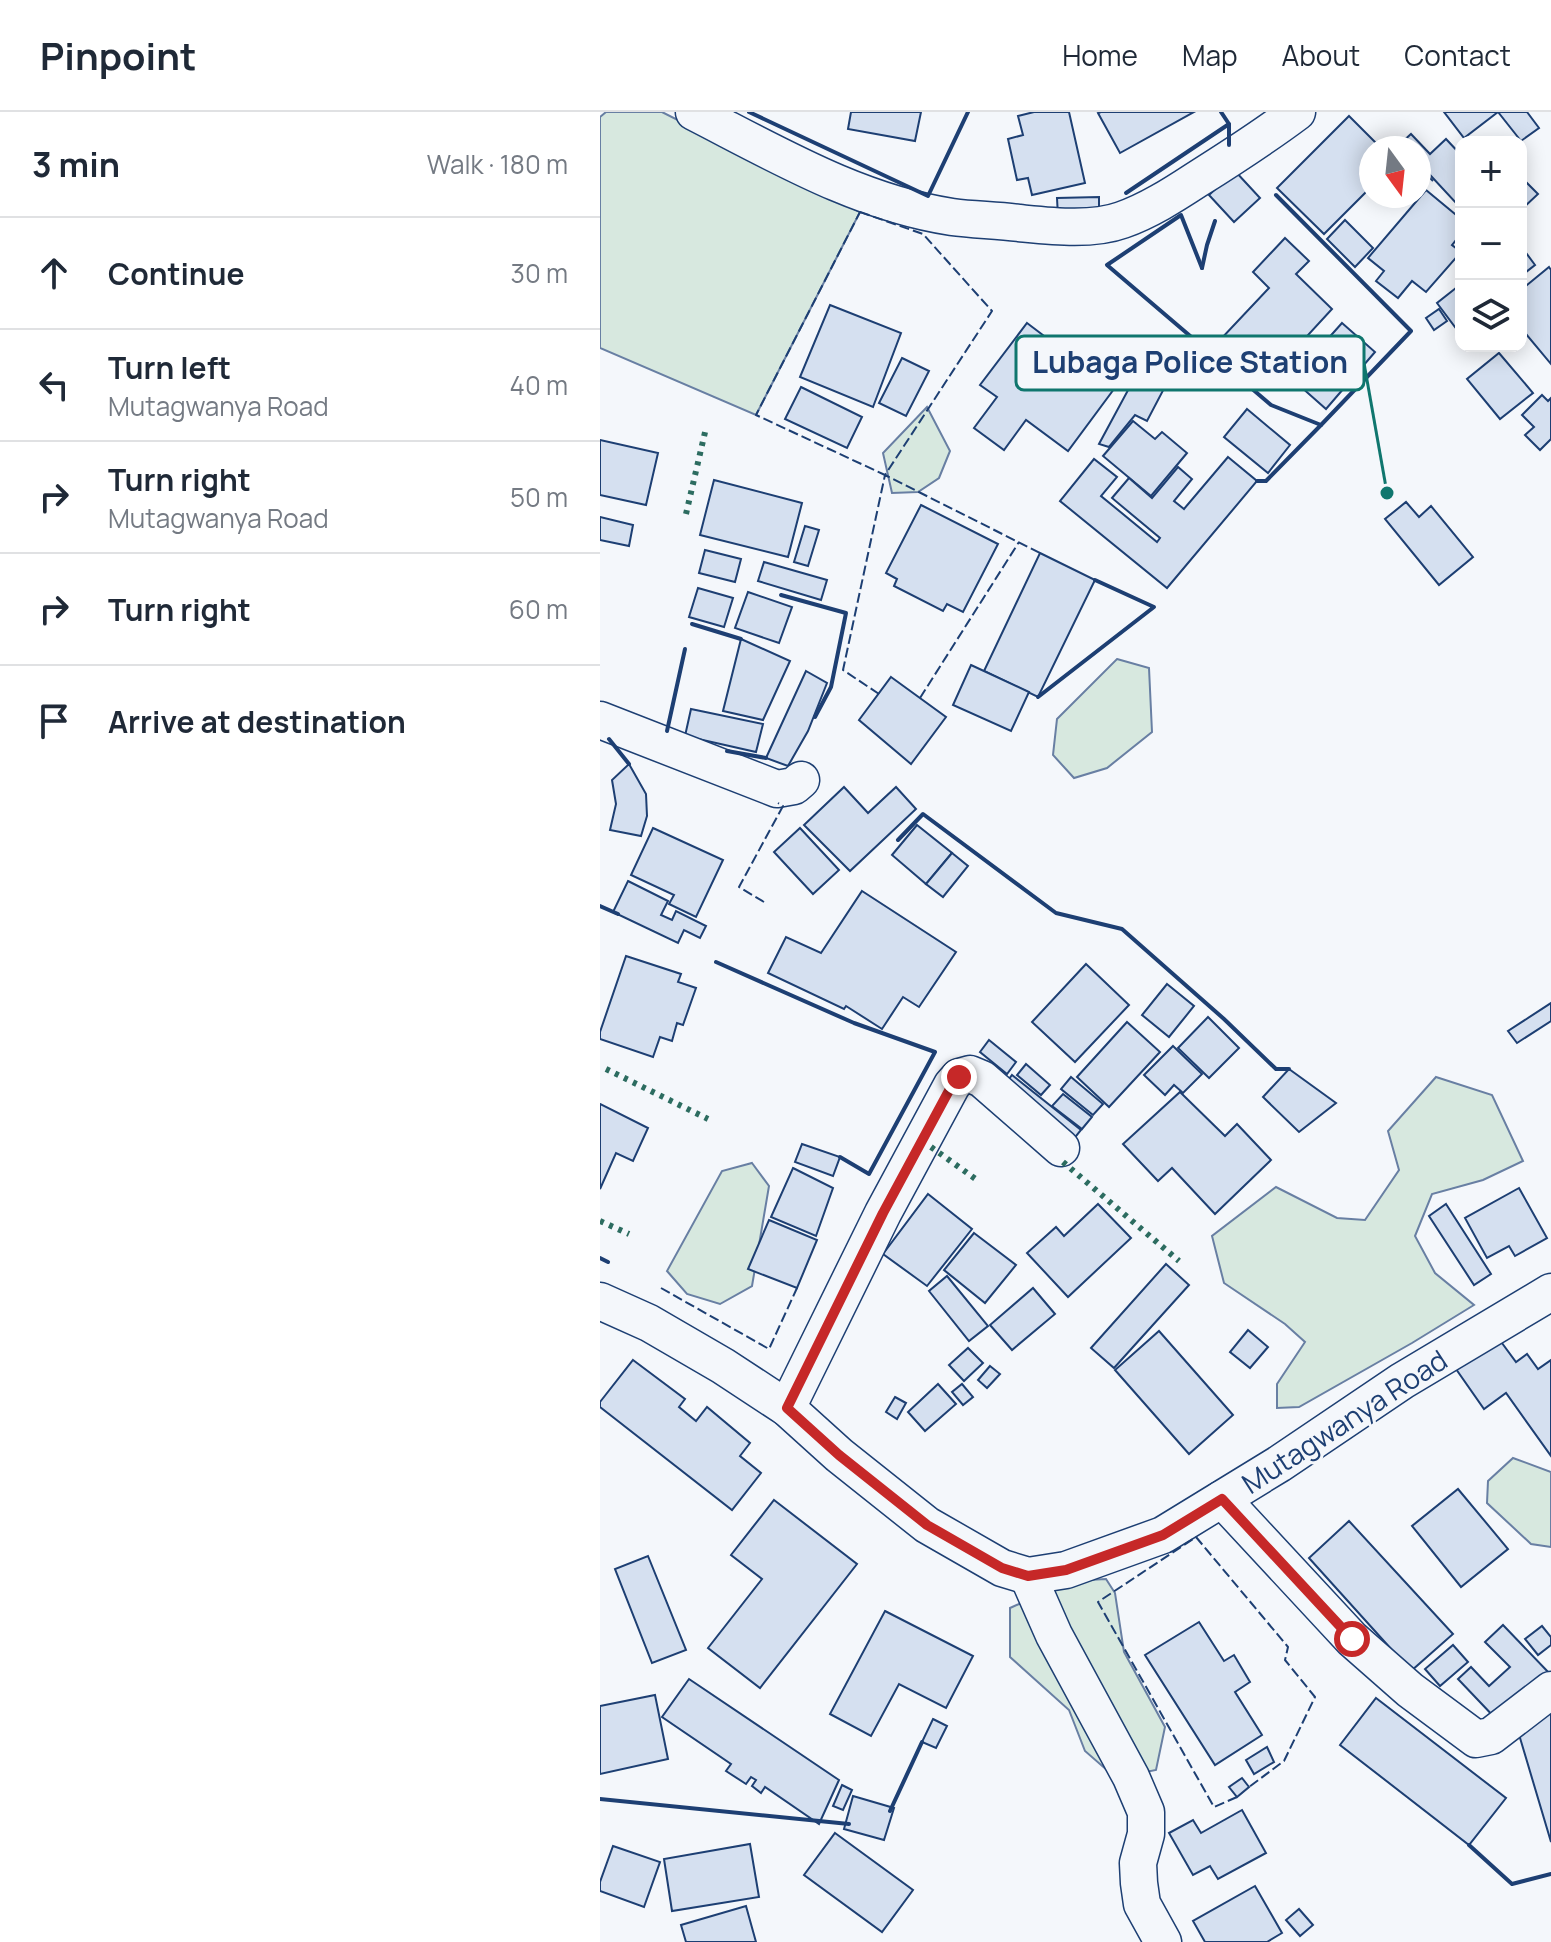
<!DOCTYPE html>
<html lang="en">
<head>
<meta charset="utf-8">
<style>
  body { margin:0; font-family:Manrope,sans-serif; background:#f2f2f3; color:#1f2937 }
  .controls { position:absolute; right:24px; top:24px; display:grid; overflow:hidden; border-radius:16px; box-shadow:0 4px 20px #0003 }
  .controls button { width:72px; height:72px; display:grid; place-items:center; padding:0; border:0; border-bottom:2px solid #e0e1e3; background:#fff; color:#1f2937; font:40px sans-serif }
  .compass { position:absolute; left:759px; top:24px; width:72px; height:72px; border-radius:50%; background:#fff; box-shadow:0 4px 20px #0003; rotate:165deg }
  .stop { position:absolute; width:24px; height:24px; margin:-18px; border:6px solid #c62828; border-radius:50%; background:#fff }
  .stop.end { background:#c62828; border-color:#fff; box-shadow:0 2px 8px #0008 }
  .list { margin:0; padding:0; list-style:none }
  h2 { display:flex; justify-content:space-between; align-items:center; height:104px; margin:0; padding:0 32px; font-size:34px }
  h2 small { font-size:26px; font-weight:400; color:#747a83 }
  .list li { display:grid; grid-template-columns:52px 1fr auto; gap:24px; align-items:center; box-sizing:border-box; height:112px; padding:0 32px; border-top:2px solid #e0e1e3 }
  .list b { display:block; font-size:30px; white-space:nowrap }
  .list p { margin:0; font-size:26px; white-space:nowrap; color:#747a83 }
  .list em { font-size:26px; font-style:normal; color:#747a83 }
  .icon { flex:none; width:44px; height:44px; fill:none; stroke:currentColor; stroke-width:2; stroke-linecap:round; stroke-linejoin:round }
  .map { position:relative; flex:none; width:951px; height:1830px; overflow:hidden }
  header { display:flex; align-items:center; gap:48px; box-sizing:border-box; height:112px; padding:0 40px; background:#fff; border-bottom:2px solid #e0e1e3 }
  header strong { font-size:38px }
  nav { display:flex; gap:44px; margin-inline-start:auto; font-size:28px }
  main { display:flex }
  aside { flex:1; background:#fff }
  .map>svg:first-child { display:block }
  .green { fill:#d7e8df; stroke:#687fa3; stroke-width:2 }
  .building { fill:#d5e0f0; stroke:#1d3f73; stroke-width:2 }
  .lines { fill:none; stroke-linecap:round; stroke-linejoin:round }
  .street-casing { stroke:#1d3f73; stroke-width:39 }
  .street { stroke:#f4f7fb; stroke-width:36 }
  .hedge { stroke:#2c6c60; stroke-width:6; stroke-dasharray:4 6; stroke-linecap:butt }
  .fence { stroke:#1d3f73; stroke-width:2; stroke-dasharray:10 4; stroke-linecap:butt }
  .wall { stroke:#1d3f73; stroke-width:4 }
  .route { stroke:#c62828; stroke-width:10 }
  .labels { text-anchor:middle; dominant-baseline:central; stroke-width:6; stroke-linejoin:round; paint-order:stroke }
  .street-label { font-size:28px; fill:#1d3f73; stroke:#f4f7fb }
  .leader { fill:none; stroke:#0f766e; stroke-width:3 }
  .callout-dot { fill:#0f766e; stroke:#f4f7fb; stroke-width:3 }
  .callout { fill:#f4f7fb; stroke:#0f766e; stroke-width:3 }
  .callout-label { font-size:30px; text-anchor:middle; font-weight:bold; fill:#1d3f73 }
</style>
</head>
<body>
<header>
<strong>Pinpoint</strong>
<nav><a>Home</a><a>Map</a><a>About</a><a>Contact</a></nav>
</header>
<main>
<aside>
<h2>3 min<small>Walk · 180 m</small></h2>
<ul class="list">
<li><svg class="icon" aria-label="ahead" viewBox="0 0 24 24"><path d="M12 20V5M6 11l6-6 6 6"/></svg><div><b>Continue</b></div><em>30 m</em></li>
<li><svg class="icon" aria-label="left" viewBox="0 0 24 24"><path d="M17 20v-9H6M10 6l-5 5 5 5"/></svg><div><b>Turn left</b><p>Mutagwanya Road</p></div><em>40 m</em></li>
<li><svg class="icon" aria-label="right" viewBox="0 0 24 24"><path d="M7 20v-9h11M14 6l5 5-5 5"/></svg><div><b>Turn right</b><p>Mutagwanya Road</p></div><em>50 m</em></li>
<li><svg class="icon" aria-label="right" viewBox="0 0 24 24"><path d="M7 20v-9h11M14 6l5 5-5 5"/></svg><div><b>Turn right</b></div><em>60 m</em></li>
<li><svg class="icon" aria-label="arrive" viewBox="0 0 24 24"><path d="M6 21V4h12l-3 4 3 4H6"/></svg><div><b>Arrive at destination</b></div></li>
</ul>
</aside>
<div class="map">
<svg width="951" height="1830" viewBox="0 0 951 1830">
  <rect width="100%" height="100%" fill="#f4f7fb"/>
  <g class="green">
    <polygon points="6,0 62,0 260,100 156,303 0,236 0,5"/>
    <polygon points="327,295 350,339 339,366 318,380 292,381 283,341"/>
    <polygon points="517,547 549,556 552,620 507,656 474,666 453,643 457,607"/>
    <polygon points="836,965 892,983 923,1049 883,1068 832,1082 815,1124 835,1161 874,1193 812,1231 699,1295 677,1296 677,1272 705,1230 685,1212 624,1171 612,1124 676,1075 737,1106 765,1108 799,1058 788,1019"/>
    <polygon points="152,1051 169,1074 152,1174 120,1192 87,1182 67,1159 122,1059"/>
    <polygon points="913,1346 951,1360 951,1435 931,1432 887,1391 888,1369"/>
    <polygon points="506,1467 515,1481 524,1540 565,1615 556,1658 516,1666 485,1639 469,1598 410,1545 410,1496 470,1469"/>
  </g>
  <g class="building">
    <polygon points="251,0 321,0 315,29 248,17"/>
    <polygon points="434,0 469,0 485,71 432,83 428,66 417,68 408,27 423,23 418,4"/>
    <polygon points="501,0 594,0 520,41 498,1"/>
    <polygon points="844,0 927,0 939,16 921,29 898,0 864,26"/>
    <polygon points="749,4 781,36 771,36 771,75 724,122 677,76"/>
    <polygon points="811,22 830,42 846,27 861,43 861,87 856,91 819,51 819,36 804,36 800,32"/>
    <polygon points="635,59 660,86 634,110 609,83"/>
    <polygon points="921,65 938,82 921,98"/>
    <polygon points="826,78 861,107 861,122 852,133 861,140 826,180 812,169 798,186 776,169 784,159 768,146"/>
    <polygon points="499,85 499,104 458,105 457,86"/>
    <polygon points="745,108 773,136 755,155 727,127"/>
    <polygon points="685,126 709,149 696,162 732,197 663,272 619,229 669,176 653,160"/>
    <polygon points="921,134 935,153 921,164"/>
    <polygon points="949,155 951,158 951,252 921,216 921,178"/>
    <polygon points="861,172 861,210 855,215 837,191"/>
    <polygon points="230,193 301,221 273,295 200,265"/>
    <polygon points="839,197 847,209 834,218 826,206"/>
    <polygon points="427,211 514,277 468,339 426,308 404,338 374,316 397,285 380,273"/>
    <polygon points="742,211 775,240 726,297 692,267"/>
    <polygon points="899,241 933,281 900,307 867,267"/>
    <polygon points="302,246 329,259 306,304 279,291"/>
    <polygon points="541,254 568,269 547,309 535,303 509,335 499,332"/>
    <polygon points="201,275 262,305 247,336 185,307"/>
    <polygon points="942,283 948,289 951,286 951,327 940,338 925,323 934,315 922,303"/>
    <polygon points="647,297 690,333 668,361 624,325"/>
    <polygon points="533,309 555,327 562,320 587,341 551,384 503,344"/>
    <polygon points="0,328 58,341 46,393 0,383"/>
    <polygon points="628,345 657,369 567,476 460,389 494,347 517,365 501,384 557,430 560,426 512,386 529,366 552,386 578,355 592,367 574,389 584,397"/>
    <polygon points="114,368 202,391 188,445 100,423"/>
    <polygon points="806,390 819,405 831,394 873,445 839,473 785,407"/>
    <polygon points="321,393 398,432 363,500 347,492 343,499 294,474 297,467 286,461"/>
    <polygon points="0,405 33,413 29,434 0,428"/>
    <polygon points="205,414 219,418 208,454 194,450"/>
    <polygon points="105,438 141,447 135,470 99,461"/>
    <polygon points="440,441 495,468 438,585 384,559"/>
    <polygon points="164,450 227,468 221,488 158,469"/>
    <polygon points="98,476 133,486 124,515 89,505"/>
    <polygon points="148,480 192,495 179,531 135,516"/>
    <polygon points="141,527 190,549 163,608 123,599"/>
    <polygon points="371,553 429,580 411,619 353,593"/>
    <polygon points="206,559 227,571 208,619 188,654 166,646"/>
    <polygon points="291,565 346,605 311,652 259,608"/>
    <polygon points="91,597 163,612 156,640 85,624"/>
    <polygon points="29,652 46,682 47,704 41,724 10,718 16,692 12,668"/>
    <polygon points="244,675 268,701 296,675 316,697 250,759 204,713"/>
    <polygon points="317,713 352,741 326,772 292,743"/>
    <polygon points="53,716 123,748 96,805 69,792 74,783 31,763"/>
    <polygon points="200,716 239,758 213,782 174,740"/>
    <polygon points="352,741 368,754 343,785 326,772"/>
    <polygon points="28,769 68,789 61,803 72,808 76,799 106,814 100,826 84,818 78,831 13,800"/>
    <polygon points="262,779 356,840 319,895 303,885 282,917 246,894 244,897 168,861 186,825 221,841"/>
    <polygon points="26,844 81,862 78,870 96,876 83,913 77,911 72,929 60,925 53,945 0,927 0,920"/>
    <polygon points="486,852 529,893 475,950 432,910"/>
    <polygon points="567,872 594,894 569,925 542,903"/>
    <polygon points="951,891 951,909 917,931 908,919"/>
    <polygon points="608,905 639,936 609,966 578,936"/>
    <polygon points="527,910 560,940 509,995 477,965"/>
    <polygon points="389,928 416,950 407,962 380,940"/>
    <polygon points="573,934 602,962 583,981 574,973 565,983 544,963"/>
    <polygon points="426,952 450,973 441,983 417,963"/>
    <polygon points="689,957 736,991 699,1020 663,985"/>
    <polygon points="412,963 481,1018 468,1034 400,979"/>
    <polygon points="471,965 503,992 493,1003 461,977"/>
    <polygon points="580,980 625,1024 637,1012 671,1048 615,1102 572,1056 558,1069 523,1032"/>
    <polygon points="463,982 492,1005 482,1017 452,994"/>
    <polygon points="0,992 48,1016 33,1049 16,1041 0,1077"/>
    <polygon points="202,1032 240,1045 233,1064 195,1050"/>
    <polygon points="193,1056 233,1076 216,1124 171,1105"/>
    <polygon points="919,1076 947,1126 915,1144 909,1134 887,1146 865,1106"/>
    <polygon points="328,1082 372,1117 327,1174 283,1142"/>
    <polygon points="498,1092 531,1126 468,1185 427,1141 456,1115 464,1124"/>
    <polygon points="846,1092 891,1162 874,1173 829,1104"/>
    <polygon points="169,1108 217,1128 197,1176 148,1157"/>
    <polygon points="374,1121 416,1153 385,1191 344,1158"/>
    <polygon points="566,1152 589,1173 514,1256 491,1236"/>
    <polygon points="347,1164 388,1214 369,1229 329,1179"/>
    <polygon points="433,1176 455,1202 412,1238 390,1213"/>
    <polygon points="648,1218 668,1235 650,1256 630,1240"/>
    <polygon points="559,1219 633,1303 589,1342 515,1258"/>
    <polygon points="899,1227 916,1250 927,1242 938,1257 951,1248 951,1344 906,1281 884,1297 856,1257"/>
    <polygon points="368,1236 383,1251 364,1269 349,1253"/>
    <polygon points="33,1248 85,1287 79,1295 96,1309 107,1295 150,1331 140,1344 161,1361 132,1398 0,1295 0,1290"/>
    <polygon points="390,1254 400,1262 387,1276 378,1268"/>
    <polygon points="338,1272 356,1292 325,1319 308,1300"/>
    <polygon points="362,1272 373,1285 363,1293 352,1280"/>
    <polygon points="295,1285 306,1291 297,1307 286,1300"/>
    <polygon points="858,1377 908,1437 861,1475 812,1414"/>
    <polygon points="174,1388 257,1452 160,1576 108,1536 162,1467 131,1443"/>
    <polygon points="749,1409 853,1522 811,1559 709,1446"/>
    <polygon points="48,1444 86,1538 52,1551 15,1457"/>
    <polygon points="285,1499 373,1544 346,1596 299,1572 271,1624 230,1602"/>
    <polygon points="599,1510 624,1549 634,1543 650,1570 635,1580 662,1623 615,1653 545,1543"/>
    <polygon points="903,1513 950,1562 898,1609 858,1567 871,1555 889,1574 910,1555 885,1530"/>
    <polygon points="942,1514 951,1525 951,1533 938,1543 925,1527"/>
    <polygon points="853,1533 868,1550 840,1574 825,1557"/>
    <polygon points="89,1567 239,1668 219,1712 165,1675 161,1681 152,1674 156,1668 151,1665 146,1672 126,1659 131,1652 62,1605"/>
    <polygon points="55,1583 68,1647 0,1662 0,1594"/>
    <polygon points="776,1586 906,1686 869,1733 740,1633"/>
    <polygon points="951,1599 951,1730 915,1609"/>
    <polygon points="333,1607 347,1614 336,1636 322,1630"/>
    <polygon points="667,1635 674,1650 654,1662 646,1648"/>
    <polygon points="642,1666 649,1675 637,1685 629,1675"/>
    <polygon points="242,1673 252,1678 243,1698 233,1694"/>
    <polygon points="253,1684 294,1696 284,1728 244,1717"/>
    <polygon points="642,1698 666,1741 618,1767 610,1754 593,1763 569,1721 593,1708 601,1721"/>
    <polygon points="235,1721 313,1778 282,1820 204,1763"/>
    <polygon points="150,1732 159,1785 72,1799 64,1747"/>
    <polygon points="13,1734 60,1750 44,1795 0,1779 0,1770"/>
    <polygon points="655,1774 682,1821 667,1830 605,1830 593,1809"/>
    <polygon points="146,1794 156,1830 86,1830 81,1813"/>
    <polygon points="699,1797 713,1813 700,1824 686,1808"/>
  </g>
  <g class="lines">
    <g class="street-casing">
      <g id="street">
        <path d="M94 0C176 42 259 91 352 105 374 108 397 108 419 111 450 114 492 119 522 108 548 99 573 83 596 68 631 46 665 24 697 0"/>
        <polyline points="0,608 177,677 194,674 201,668"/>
        <polyline points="0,1189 49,1211 123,1254 187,1296 239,1343 327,1413 402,1456 428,1464 466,1458 563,1423 679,1352 802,1269 951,1180"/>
        <polyline points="187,1296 283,1101 352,973 359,965 370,962 382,967 461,1036"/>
        <polyline points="622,1387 752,1527 810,1578 876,1627 891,1624 951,1578"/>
        <polyline points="428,1464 454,1523 531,1665 546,1700 546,1722 538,1751 539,1771 542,1792 563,1830"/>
      </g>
    </g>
    <use href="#street" class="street"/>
    <g class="hedge">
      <polyline points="86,402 106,316"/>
      <polyline points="6,957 108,1007"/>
      <polyline points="331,1035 377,1068"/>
      <polyline points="463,1050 579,1149"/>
      <polyline points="0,1109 29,1122"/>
    </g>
    <g class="fence">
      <polyline points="819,55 833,69"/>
      <polygon points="260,100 323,122 392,199 285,363 156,303"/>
      <polyline points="279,582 243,558 285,363 440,441"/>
      <polyline points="320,586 419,430"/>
      <polyline points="164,790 139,775 183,694 178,691"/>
      <polyline points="61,1176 169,1237 197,1176"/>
      <polyline points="637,1685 614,1695 498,1490 596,1425 688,1535 685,1548 715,1585 684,1649 649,1675"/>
    </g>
    <g class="wall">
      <polyline points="149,0 328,84 368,0"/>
      <polyline points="621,0 629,12 629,33"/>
      <polyline points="526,81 629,12"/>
      <polyline points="676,83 811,219 721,313"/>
      <polyline points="602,156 581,103 507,153 671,293 721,313 666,369 657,369"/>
      <polyline points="602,156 607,133 615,109"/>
      <polyline points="181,483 246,501 231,575 215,605"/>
      <polyline points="92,512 141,527"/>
      <polyline points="438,585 554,495 495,468"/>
      <polyline points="67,619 85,537"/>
      <polyline points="9,627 29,652"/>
      <polyline points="127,639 166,646"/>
      <polyline points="298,728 323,702 456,801 522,817 624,907 676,957 689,957"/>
      <polyline points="0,794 18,802"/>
      <polyline points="116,850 254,911 335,940 269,1062 240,1045"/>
      <polyline points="0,1146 8,1150"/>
      <polyline points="0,1687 249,1712"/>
      <polyline points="290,1699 322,1630"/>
      <polyline points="869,1733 912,1772 951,1762"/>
    </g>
  </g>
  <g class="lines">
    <polyline class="route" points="359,965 352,973 283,1101 187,1296 239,1343 327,1413 402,1456 428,1464 466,1458 563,1423 622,1387 752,1527"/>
  </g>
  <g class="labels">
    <g class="street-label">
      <text transform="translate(744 1309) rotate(-33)">Mutagwanya Road</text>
    </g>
  </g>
  <path class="leader" d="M787 381L764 251"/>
  <circle class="callout-dot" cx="787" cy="381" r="8"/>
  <rect class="callout" x="416" y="224" width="348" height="54" rx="8"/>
  <g class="callout-label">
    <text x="590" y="261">Lubaga Police Station</text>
  </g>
</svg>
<div class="controls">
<button>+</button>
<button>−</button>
<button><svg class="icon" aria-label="layers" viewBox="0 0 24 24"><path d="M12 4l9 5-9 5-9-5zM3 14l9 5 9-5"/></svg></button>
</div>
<svg class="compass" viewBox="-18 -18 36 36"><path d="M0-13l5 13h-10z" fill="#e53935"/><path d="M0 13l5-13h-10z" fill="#747a83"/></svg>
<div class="stop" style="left:752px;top:1527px"></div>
<div class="stop end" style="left:359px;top:965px"></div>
</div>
</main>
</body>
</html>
